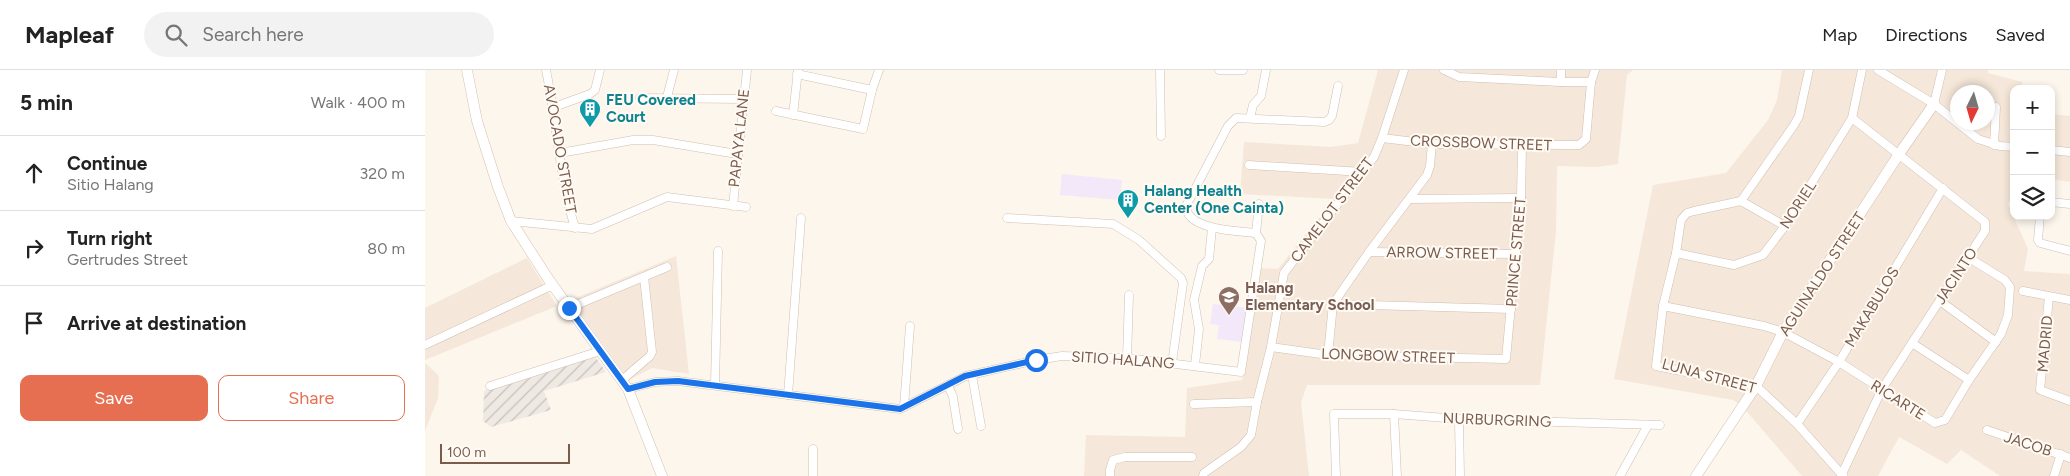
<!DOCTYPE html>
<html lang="en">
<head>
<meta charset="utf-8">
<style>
  body { margin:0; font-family:Figtree,sans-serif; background:#f2f2f2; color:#222 }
  .controls { position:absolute; right:15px; top:15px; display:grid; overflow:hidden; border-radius:10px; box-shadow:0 2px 8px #0003 }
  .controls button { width:45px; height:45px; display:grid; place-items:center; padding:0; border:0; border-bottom:1px solid #e0e0e0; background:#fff; color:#222; font:25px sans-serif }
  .compass { position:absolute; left:1525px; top:15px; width:45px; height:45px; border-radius:50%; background:#fff; box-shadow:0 2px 8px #0003; rotate:185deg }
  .scale { position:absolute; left:15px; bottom:12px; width:130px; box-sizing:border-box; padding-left:5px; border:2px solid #7a5c4d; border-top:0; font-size:14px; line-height:18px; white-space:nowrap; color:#7a5c4d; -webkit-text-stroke:4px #fffaf3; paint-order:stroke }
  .stop { position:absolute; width:15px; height:15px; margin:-11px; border:4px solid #1a73e8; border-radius:50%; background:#fff }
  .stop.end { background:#1a73e8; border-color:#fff; box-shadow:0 1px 5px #0008 }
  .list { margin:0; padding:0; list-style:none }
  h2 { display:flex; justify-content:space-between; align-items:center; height:65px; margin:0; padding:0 20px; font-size:21px }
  h2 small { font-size:16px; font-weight:400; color:#767676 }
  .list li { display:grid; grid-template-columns:32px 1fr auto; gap:15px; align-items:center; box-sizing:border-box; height:75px; padding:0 20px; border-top:1px solid #e0e0e0 }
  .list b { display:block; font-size:19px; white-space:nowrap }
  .list p { margin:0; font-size:16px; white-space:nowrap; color:#767676 }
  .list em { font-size:16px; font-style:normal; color:#767676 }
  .actions { display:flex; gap:10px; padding:15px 20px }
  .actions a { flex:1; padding:11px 0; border:1px solid #e76f51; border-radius:10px; text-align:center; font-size:18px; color:#e76f51 }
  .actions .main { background:#e76f51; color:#fff }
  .icon { flex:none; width:28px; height:28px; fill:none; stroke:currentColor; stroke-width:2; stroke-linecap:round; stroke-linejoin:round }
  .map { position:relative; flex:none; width:1645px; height:406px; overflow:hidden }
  header { display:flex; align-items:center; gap:30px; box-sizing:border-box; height:70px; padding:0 25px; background:#fff; border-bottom:1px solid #e0e0e0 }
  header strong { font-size:24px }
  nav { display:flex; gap:28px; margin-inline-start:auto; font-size:18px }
  .search { width:350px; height:45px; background:#f2f2f2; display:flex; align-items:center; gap:12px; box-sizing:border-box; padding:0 18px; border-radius:28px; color:#767676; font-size:19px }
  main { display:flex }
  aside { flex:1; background:#fff }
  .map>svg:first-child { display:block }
  .residential { fill:#f5e8da; fill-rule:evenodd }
  .industrial { fill:url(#industrial-furrows) }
  .education { fill:#f3e8fa }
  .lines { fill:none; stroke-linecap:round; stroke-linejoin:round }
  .street-casing { stroke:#d1beb0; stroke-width:9 }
  .secondary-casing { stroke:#d6c0b0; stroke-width:11 }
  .street { stroke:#fff; stroke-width:8 }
  .secondary { stroke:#fff; stroke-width:10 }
  .route { stroke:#1a73e8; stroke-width:6 }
  .labels { text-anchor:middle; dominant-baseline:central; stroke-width:4; stroke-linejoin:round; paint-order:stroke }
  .culture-label { font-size:15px; font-weight:bold; fill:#0d838f; stroke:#fffaf3; text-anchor:start }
  .street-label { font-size:15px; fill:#7a5c4d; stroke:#fffaf3 }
  .education-label { font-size:15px; font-weight:bold; fill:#785e54; stroke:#fffaf3; text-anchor:start }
</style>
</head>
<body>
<header>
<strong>Mapleaf</strong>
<div class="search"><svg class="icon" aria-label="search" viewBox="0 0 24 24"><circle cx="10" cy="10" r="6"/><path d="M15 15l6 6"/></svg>Search here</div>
<nav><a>Map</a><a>Directions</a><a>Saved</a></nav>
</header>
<main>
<aside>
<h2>5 min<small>Walk · 400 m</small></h2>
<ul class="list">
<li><svg class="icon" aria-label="ahead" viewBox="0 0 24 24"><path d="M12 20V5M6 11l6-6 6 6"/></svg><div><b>Continue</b><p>Sitio Halang</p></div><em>320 m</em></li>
<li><svg class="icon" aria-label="right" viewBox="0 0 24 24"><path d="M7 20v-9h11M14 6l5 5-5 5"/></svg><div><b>Turn right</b><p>Gertrudes Street</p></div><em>80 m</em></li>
<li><svg class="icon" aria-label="arrive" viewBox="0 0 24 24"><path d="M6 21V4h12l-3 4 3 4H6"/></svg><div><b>Arrive at destination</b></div></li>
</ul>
<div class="actions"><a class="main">Save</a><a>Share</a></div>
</aside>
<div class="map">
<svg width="1645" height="406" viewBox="0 0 1645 406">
  <defs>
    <pattern id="industrial-furrows" width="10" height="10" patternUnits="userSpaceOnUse" patternTransform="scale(1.25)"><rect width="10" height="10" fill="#efe9e4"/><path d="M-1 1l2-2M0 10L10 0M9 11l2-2" fill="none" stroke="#c7c0bb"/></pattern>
  </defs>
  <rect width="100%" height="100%" fill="#fdf6ec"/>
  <g class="residential">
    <polygon points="953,0 1208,0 1202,5 1193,94 1172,97 1132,96 1131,161 1115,315 882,315 876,332 884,406 659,406 661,365 760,367 762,318 817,310 835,198 853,199 909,129 815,124 819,72 906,77 933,73"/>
    <path d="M1357 0H1563V3L1597 12V19H1589V124L1583 134 1603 179 1599 201 1645 204V406H1575L1536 380 1522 394 1474 367 1453 406H1377L1317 336 1308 330 1189 309 1228 115 1301 103 1343 50 1352 30ZM1532 22H1562V52H1532Z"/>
    <polygon points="1626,44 1645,46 1645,112 1626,109"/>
    <polygon points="251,186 264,304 227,298 204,310 146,230"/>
    <polygon points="102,188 132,236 0,290 0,238"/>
    <polygon points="0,293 14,306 13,328 0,361"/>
  </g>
  <polygon class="industrial" points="169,285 181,302 119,321 126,340 66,357 58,351 59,321"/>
  <g class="education">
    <polygon points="637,104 697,110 695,130 635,125"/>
    <polygon points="788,234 824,238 818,272 792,269 794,255 785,254"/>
  </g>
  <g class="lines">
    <g class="street-casing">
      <g id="street">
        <path d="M121 0C132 53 134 106 150 158"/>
        <polyline points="735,0 736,66"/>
        <polyline points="794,0 818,0"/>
        <polyline points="1019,0 1034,7 1136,12 1166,12"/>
        <polyline points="1136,0 1136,12"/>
        <polyline points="1453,0 1509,34 1553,69 1575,76 1589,77"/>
        <polyline points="372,4 447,20"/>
        <polyline points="242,27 249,0"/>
        <polyline points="215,28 318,29"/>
        <polyline points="1509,34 1517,0"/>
        <polyline points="129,37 165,24 170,20 175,0"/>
        <polyline points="351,41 438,59 447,20 454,0"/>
        <polyline points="368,45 373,0"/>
        <polyline points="825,48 828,35 836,26 841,0"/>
        <polyline points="957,68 1007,74 1154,75 1161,69 1166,12 1170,0"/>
        <polyline points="1569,75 1571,37"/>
        <polyline points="1626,80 1645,82"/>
        <polyline points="135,83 208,70 228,70 312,84"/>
        <polyline points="824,95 938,102"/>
        <polyline points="985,129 1096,128"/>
        <polyline points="1316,131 1269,141 1262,143 1256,150 1251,183 1238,236 1231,296 1331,316 1372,354 1418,406"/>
        <polyline points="1316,131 1369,55 1374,46 1384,0"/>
        <polyline points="1316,131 1360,156"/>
        <polyline points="1626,132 1645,134"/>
        <polyline points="308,136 322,0"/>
        <polyline points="1615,146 1613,170 1615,173 1645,181"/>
        <polyline points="582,148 688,154 714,170 756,208 758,213 747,293"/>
        <polyline points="86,151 167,159 242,127 321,137"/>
        <path d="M831 163C813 161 761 160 761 136L803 56 811 48 899 52 904 50 907 46 913 16"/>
        <polyline points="831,163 834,134"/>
        <polyline points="944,182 1091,184"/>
        <polyline points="1251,183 1309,195 1338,185 1360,156 1427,48 1437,0"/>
        <polyline points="1598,221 1645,230"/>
        <polyline points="1624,227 1615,320 1645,331"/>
        <polyline points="1515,231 1571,272"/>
        <polyline points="908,234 1086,239"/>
        <polyline points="1238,236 1339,256 1358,262 1414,292 1510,353 1520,350 1544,310 1576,264 1583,245 1585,217 1580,210 1544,188"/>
        <polyline points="144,238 242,197"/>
        <polyline points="1487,273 1544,310"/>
        <polyline points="0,275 128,215"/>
        <polyline points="846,277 903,285 1081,289 1096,128 1097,75"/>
        <polyline points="903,285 908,234 944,182 1002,105 1005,96 1007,74"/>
        <polyline points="702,288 704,225"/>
        <polyline points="770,295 774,259 769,230 777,196 784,189 787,158"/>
        <polyline points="547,305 556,356"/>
        <polyline points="197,310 225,286 227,282 219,207"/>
        <polyline points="290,315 293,181"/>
        <polyline points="523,315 528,327 533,359"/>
        <polyline points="65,316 175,281"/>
        <polyline points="203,319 230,312 253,311 475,339 541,306 611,290 637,286 702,288 816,302 836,171 831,163"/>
        <polyline points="363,325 376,148"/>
        <polyline points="769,334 832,332"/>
        <polyline points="479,337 485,256"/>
        <polyline points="969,344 972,406"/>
        <polyline points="1034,349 1035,406"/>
        <polyline points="1372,354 1414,292 1518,118"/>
        <polyline points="1562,360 1645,388"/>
        <polyline points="388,379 388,406"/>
        <polyline points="1417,404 1457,319 1560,161 1560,152 1427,48"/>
        <polyline points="685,406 685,400 688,390 700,387 767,387"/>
        <polyline points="778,406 779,403 816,377 826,365 832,332 846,277 859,203 949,87 957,68 979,0"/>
        <polyline points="911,406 909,344 969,344 1034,349 1235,355"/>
        <polyline points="1195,406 1223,355"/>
        <polyline points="1629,406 1636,384"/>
      </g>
    </g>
    <g class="secondary-casing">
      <g id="secondary">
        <polyline points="42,0 52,51 73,117 86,151 124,210 203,319 237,406"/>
        <polyline points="1271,406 1331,316 1358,262 1474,84 1509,34"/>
      </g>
    </g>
    <use href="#street" class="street"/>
    <use href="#secondary" class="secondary"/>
  </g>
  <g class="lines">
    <polyline class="route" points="144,238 203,319 230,312 253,311 475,339 540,306 611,290"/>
  </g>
  <defs>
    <g id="building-pin" transform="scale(1.125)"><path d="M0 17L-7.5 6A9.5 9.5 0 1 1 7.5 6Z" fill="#0f9aa8" stroke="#fffaf3"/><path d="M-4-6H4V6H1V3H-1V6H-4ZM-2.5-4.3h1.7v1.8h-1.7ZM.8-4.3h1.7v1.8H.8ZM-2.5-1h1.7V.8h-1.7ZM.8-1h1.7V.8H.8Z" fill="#fff"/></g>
    <g id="school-pin" transform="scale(1.125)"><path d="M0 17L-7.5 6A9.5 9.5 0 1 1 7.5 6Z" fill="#8d6e63" stroke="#fffaf3"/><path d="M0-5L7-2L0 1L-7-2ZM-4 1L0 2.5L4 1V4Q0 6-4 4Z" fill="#fff"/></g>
  </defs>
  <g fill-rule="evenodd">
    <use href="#building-pin" x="165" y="39"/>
    <use href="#building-pin" x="703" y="130"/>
    <use href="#school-pin" x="804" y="227"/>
  </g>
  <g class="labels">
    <g class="culture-label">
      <text x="181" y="30">FEU Covered<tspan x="181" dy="17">Court</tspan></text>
      <text x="719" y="121">Halang Health<tspan x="719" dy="17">Center (One Cainta)</tspan></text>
    </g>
    <g class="street-label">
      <text transform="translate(314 68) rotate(-84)">PAPAYA LANE</text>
      <text transform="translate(1056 73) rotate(2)">CROSSBOW STREET</text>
      <text transform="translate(135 79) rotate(80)">AVOCADO STREET</text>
      <text transform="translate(1373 135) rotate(-57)">NORIEL</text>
      <text transform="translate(907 140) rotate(-53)">CAMELOT STREET</text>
      <text transform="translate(1091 182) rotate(-85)">PRINCE STREET</text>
      <text transform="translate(1017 183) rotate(1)">ARROW STREET</text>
      <text transform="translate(1397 204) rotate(-57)">AGUINALDO STREET</text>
      <text transform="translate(1531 206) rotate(-57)">JACINTO</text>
      <text transform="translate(1447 237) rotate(-59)">MAKABULOS</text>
      <text transform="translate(1620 274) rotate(-85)">MADRID</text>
      <text transform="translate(963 286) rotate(2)">LONGBOW STREET</text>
      <text transform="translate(698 290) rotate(4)">SITIO HALANG</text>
      <text transform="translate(1284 306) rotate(15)">LUNA STREET</text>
      <text transform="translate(1473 330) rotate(32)">RICARTE</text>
      <text transform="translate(1072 350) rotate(2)">NURBURGRING</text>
      <text transform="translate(1603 374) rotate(18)">JACOB</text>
    </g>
    <g class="education-label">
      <text x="820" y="218">Halang<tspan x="820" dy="17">Elementary School</tspan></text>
    </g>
  </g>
</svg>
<div class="controls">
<button>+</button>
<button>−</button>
<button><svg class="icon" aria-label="layers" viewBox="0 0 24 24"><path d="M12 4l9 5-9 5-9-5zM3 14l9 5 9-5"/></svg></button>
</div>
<svg class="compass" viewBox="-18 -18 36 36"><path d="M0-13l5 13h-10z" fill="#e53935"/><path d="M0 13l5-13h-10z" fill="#767676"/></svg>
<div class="scale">100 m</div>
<div class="stop" style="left:611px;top:290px"></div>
<div class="stop end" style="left:144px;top:238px"></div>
</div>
</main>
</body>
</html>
